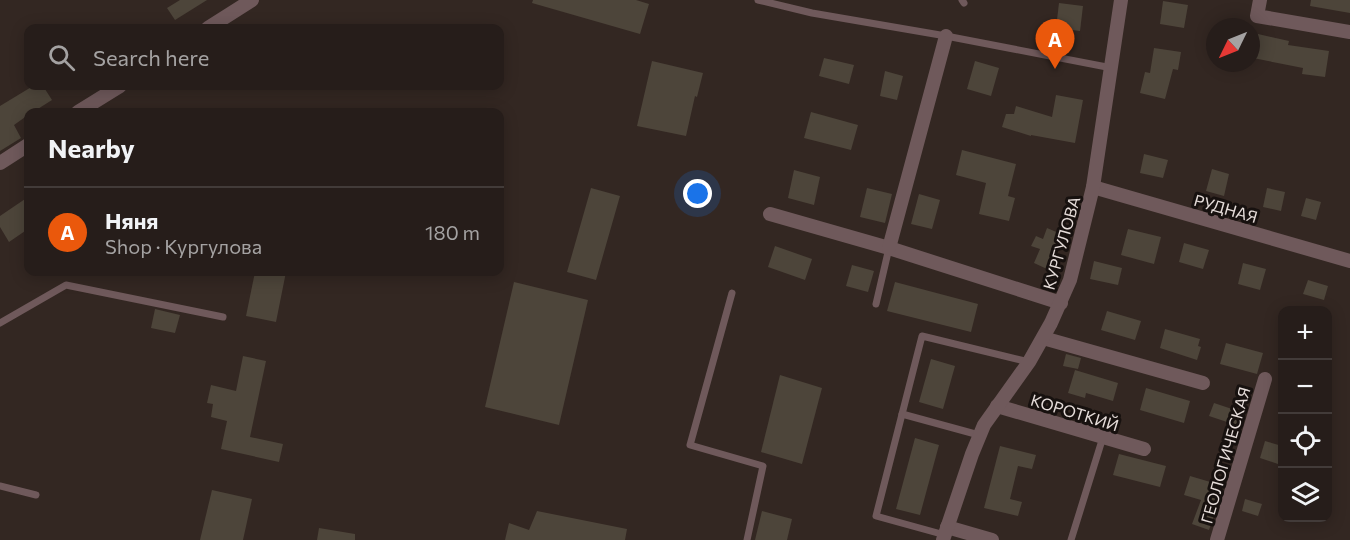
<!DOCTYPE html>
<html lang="en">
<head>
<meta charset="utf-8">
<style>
  body { margin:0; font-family:Commissioner,sans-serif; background:#2e2623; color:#f1f3f6 }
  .controls { position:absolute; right:18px; bottom:18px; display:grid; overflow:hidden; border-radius:12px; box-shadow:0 3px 15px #0003 }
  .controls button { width:54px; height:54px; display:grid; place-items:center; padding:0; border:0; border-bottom:2px solid #423b39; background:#261d1a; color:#f1f3f6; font:30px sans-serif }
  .compass { position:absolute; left:1206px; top:18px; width:54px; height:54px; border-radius:50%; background:#261d1a; box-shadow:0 3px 15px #0003; rotate:227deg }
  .you { position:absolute; left:698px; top:194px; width:21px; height:21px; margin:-15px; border:4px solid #fff; border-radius:50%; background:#1a73e8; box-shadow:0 0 0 9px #1a73e833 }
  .badge { display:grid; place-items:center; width:39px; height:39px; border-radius:50%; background:#ea580c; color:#fff; font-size:20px; font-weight:700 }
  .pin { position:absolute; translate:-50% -50px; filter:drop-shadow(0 2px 3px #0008) }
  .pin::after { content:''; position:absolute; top:32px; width:21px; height:18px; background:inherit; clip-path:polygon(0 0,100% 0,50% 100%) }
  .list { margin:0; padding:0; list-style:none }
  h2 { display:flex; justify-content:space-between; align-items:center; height:78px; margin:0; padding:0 24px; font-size:26px }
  h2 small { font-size:20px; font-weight:400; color:#a4a2a2 }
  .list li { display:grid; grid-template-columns:39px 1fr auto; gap:18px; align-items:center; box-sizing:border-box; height:90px; padding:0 24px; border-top:2px solid #423b39 }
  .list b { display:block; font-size:22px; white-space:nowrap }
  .list p { margin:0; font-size:20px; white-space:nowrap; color:#a4a2a2 }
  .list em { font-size:20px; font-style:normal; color:#a4a2a2 }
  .icon { flex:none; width:33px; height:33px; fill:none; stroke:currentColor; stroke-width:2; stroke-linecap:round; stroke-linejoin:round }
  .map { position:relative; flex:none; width:1350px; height:540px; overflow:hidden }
  .search { position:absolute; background:#261d1a; box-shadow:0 3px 15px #0003; left:24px; top:24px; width:480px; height:66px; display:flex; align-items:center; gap:15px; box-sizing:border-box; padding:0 21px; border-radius:12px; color:#a4a2a2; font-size:22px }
  .panel { position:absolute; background:#261d1a; box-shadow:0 3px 15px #0003; left:24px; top:108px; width:480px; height:168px; border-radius:12px }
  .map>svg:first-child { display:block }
  .building { fill:#4d453a }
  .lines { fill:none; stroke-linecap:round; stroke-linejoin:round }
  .lane { stroke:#6f595b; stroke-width:7 }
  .street { stroke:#6f595b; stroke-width:14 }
  .labels { text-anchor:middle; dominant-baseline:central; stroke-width:6; stroke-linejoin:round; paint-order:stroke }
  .street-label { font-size:16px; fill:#e6ddda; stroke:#17110f }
</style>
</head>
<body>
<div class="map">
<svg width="1350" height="540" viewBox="0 0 1350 540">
  <rect width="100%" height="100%" fill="#332722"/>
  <g class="building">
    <polygon points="180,0 207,0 175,20 167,8"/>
    <polygon points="533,0 636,0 649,4 640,34 532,3"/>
    <polygon points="1311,0 1350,0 1350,13 1310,6"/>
    <polygon points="1163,1 1188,5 1184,28 1160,24"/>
    <polygon points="1059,3 1083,6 1080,31 1056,28"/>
    <polygon points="1258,34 1289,41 1288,45 1329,51 1325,77 1302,74 1303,68 1253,58"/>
    <polygon points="1154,48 1181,52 1178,70 1173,69 1165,99 1140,93 1145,72 1150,73"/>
    <polygon points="824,58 854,65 849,84 819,76"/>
    <polygon points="652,61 703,73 697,97 695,96 686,136 637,126"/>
    <polygon points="975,61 999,68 991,96 967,89"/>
    <polygon points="885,71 903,76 897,100 880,96"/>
    <polygon points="33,86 43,86 52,100 33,112 28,112 28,115 14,125 21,138 0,151 0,106"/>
    <polygon points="1056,95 1083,100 1075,143 1031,135 1031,136 1002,127 1006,114 1014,114 1016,106 1052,117"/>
    <polygon points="811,112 858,125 851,150 804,138"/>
    <polygon points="962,150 1016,164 1008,196 1015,198 1009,221 979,214 986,183 956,175"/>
    <polygon points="1144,154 1168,160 1163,178 1140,173"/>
    <polygon points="1212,169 1229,174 1224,196 1206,191"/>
    <polygon points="794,170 820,177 814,205 788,198"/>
    <polygon points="591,188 620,196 596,280 567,272"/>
    <polygon points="867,188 892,194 885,223 860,217"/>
    <polygon points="1267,188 1285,192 1281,211 1263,207"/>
    <polygon points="919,194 940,200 932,229 911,224"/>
    <polygon points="28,197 28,229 9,242 0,227 0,216"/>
    <polygon points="1306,198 1321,202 1316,220 1301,216"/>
    <polygon points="1047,228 1061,234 1047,269 1034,263 1040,249 1031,246 1036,236 1043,239"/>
    <polygon points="1128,229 1161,237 1154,264 1121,255"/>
    <polygon points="1184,243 1209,250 1203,269 1179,262"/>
    <polygon points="775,246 812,259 805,280 768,267"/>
    <polygon points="1094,261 1122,268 1118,285 1090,279"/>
    <polygon points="1243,263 1266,269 1260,290 1238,284"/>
    <polygon points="852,265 874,271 868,292 846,286"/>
    <polygon points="255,272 286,272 276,322 246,316"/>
    <polygon points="1308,280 1328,286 1324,300 1303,294"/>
    <polygon points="514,282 588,300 559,425 485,407"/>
    <polygon points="895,282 978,304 971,332 887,311"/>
    <polygon points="155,309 180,315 175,333 151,328"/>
    <polygon points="1107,311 1141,321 1135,340 1101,330"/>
    <polygon points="1165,329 1200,339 1198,346 1201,347 1197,360 1160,348"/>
    <polygon points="1226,343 1263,353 1257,374 1220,364"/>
    <polygon points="1066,354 1081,358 1078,369 1063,366"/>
    <polygon points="243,356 266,361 250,437 283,444 279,462 221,449 227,421 211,417 213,404 207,403 211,385 236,391"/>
    <polygon points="931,359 955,366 943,409 919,402"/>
    <polygon points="1075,370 1118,383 1113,401 1086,393 1085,398 1068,393"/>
    <polygon points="780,375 822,388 802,464 761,452"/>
    <polygon points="1146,388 1190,401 1184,423 1140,410"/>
    <polygon points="1214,403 1241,412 1236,425 1209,416"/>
    <polygon points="915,438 939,445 920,515 896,509"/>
    <polygon points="1265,441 1282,446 1278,464 1260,458"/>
    <polygon points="1000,446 1036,455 1032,469 1018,466 1010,499 1022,502 1018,516 984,508"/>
    <polygon points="1119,454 1166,466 1160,487 1113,475"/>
    <polygon points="1190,476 1224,486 1209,530 1192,524 1201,500 1184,495"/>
    <polygon points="212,490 252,499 243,540 200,540"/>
    <polygon points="1245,499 1262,504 1258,516 1242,511"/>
    <polygon points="537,511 627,529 625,540 505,540 509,523 529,530"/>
    <polygon points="762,511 792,519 787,540 755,540"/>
    <polygon points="319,528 355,534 355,540 317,540"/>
  </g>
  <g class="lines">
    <g class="lane">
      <polyline points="758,0 812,13 946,36 1112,68"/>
      <polyline points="962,0 964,3"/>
      <polyline points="732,293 690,445 763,466 747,540"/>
      <polyline points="876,304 889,248"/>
      <polyline points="0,323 66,285 223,317"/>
      <polyline points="902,414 979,435"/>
      <polyline points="0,486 36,495"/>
      <polyline points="945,535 876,516 922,336 1029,362"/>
      <polyline points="1071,540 1103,437"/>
    </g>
    <g class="street">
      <polyline points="1260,0 1257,16 1350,32"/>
      <polyline points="208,28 252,0"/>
      <polyline points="78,112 120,86"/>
      <polyline points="0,163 28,145"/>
      <polyline points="1093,187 1350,261"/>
      <polyline points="770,214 889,248 1061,303"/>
      <polyline points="889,248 946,36"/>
      <polyline points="1043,338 1203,383"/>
      <polyline points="997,406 1144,449"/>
      <polyline points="947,527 992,540"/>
      <polyline points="943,540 972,454 984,425 1029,362 1051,323 1070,280 1093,187 1121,0"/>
      <polyline points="1217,540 1265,379"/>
    </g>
  </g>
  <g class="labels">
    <g class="street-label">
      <text transform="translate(1226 208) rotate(16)">РУДНАЯ</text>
      <text transform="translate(1061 243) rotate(-74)">КУРГУЛОВА</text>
      <text transform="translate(1075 412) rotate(17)">КОРОТКИЙ</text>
      <text transform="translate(1225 455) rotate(-74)">ГЕОЛОГИЧЕСКАЯ</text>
    </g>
  </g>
</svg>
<div class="controls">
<button>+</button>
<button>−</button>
<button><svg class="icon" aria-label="locate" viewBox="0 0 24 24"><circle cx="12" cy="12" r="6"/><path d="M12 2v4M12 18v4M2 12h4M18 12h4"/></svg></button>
<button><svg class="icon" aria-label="layers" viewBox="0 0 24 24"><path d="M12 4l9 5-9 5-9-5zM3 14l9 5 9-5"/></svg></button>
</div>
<svg class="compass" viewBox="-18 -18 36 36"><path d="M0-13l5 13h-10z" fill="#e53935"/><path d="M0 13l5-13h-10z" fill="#a4a2a2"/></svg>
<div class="you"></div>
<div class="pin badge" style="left:1055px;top:69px">A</div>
<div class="search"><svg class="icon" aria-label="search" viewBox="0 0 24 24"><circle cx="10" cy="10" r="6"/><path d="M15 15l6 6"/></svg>Search here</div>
<section class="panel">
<h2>Nearby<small></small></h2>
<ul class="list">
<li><span class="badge">A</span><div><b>Няня</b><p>Shop · Кургулова</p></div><em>180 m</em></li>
</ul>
</section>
</div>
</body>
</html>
